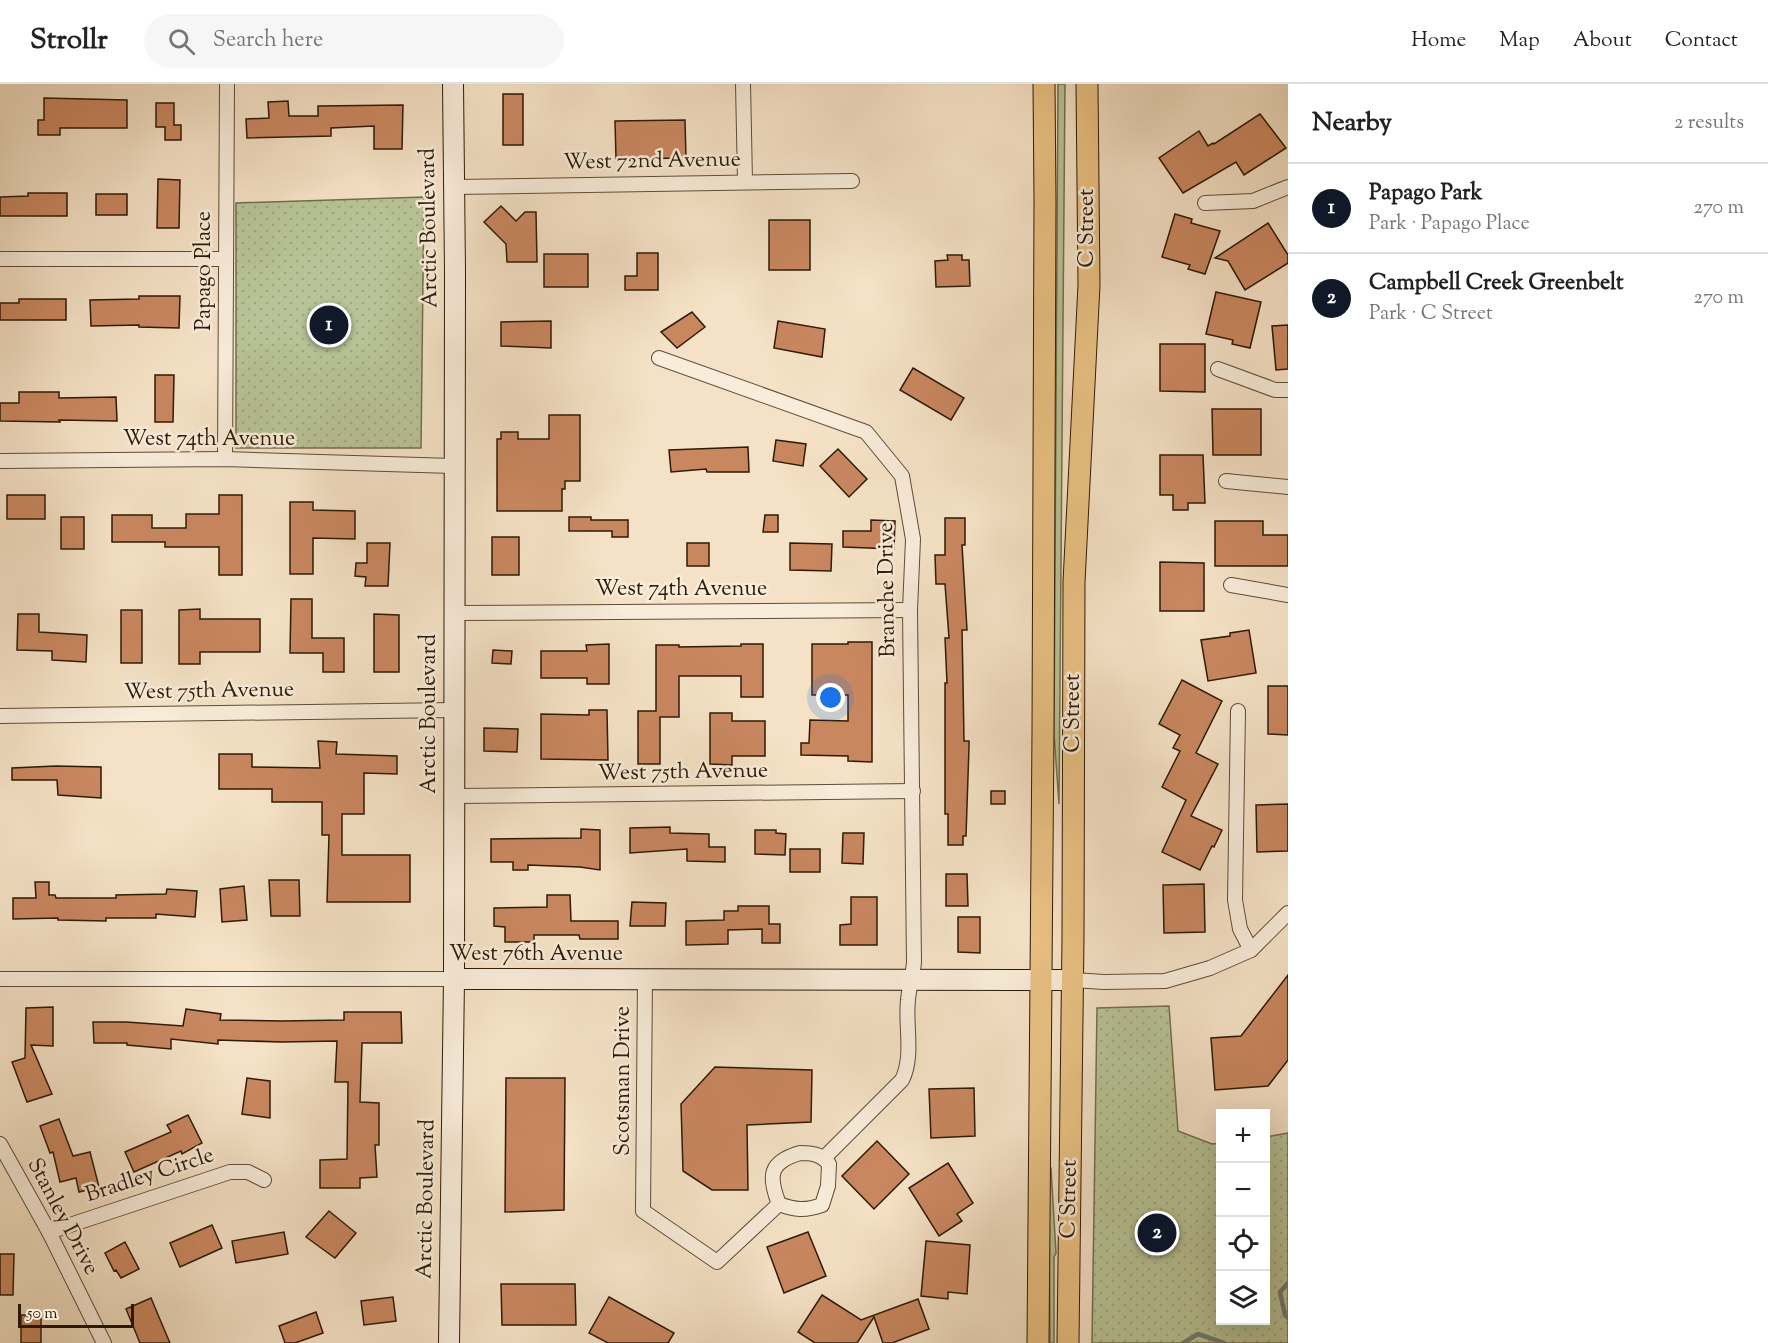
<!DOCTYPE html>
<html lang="en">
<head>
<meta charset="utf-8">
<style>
  body { margin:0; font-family:"Sorts Mill Goudy",serif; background:#f6f6f6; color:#222 }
  .controls { position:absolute; right:18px; bottom:18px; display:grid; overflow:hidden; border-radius:0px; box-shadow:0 6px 24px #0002 }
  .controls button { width:54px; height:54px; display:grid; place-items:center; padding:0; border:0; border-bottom:2px solid #e0e0e0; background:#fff; color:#222; font:30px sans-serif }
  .scale { position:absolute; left:18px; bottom:15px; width:116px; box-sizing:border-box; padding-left:6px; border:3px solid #2e1a06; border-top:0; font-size:16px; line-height:21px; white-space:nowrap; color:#2e1a06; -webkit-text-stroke:4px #f8ecda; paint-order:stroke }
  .you { position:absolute; left:831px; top:614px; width:21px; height:21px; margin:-15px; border:4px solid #fff; border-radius:50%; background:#1a73e8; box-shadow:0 0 0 9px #1a73e833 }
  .badge { display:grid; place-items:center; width:39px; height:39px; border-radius:50%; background:#111827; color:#fff; font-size:20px; font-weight:700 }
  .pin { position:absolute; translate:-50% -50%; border:3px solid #fff; box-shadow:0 2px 6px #0006 }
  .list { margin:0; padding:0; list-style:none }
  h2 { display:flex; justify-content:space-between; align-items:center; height:78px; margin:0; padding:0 24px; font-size:26px }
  h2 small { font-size:20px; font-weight:400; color:#767676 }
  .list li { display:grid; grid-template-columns:39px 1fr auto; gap:18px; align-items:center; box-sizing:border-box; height:90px; padding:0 24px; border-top:2px solid #e0e0e0 }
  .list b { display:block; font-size:22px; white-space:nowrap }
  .list p { margin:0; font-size:20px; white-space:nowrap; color:#767676 }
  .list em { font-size:20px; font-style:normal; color:#767676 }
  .icon { flex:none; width:33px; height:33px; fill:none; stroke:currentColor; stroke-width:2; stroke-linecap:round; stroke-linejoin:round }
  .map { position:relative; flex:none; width:1288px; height:1259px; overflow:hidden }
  header { display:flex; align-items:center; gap:36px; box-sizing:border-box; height:84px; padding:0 30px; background:#fff; border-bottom:2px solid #e0e0e0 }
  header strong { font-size:28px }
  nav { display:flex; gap:33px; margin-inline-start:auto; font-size:21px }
  .search { width:420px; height:54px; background:#f6f6f6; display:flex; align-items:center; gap:15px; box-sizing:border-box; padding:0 21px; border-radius:33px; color:#767676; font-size:22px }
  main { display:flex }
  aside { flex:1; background:#fff }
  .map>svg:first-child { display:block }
  .grass { fill:#b8c497; stroke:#736f4e; stroke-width:1.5 }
  .park { fill:url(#park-dots); stroke:#736f4e; stroke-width:1.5 }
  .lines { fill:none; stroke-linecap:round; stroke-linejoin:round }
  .stream { stroke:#707c71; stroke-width:4.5 }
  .building { fill:#c98760; stroke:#2e1a06; stroke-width:1.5 }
  .street-casing { stroke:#604c36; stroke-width:16 }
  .secondary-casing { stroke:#2e1a06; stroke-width:22 }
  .primary-casing { stroke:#2e1a06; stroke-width:23 }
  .street { stroke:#f8ecda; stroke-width:14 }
  .secondary { stroke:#f8ecda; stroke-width:20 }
  .primary { stroke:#eac183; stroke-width:21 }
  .labels { text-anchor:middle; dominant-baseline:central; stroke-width:5; stroke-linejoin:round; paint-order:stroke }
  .street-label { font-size:22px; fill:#2e1a06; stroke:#f8ecda }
</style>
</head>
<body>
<header>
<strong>Strollr</strong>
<div class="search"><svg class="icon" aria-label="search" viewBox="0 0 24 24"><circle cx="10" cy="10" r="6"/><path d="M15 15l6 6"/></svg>Search here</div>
<nav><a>Home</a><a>Map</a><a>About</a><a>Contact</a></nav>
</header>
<main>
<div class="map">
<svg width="1288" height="1259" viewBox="0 0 1288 1259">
  <defs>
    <pattern id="park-dots" width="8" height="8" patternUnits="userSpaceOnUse" patternTransform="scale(1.5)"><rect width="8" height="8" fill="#b8c497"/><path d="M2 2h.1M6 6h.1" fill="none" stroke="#9ea881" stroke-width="1.8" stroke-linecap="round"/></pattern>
  </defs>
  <rect width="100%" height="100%" fill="#f5e2c6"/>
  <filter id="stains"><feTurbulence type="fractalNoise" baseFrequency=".00333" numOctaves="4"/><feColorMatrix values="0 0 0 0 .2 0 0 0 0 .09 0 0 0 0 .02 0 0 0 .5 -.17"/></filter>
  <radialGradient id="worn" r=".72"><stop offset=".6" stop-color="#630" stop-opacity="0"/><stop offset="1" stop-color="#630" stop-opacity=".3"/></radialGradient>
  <g class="grass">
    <polygon points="1058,0 1065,0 1059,720 1054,650"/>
    <polygon points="1049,1083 1051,1084 1056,1169 1054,1173 1054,1259 1050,1259"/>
  </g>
  <g class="park">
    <polygon points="424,113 421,364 236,364 236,119"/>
    <polygon points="1169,922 1178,1047 1212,1060 1220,1059 1220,1236 1266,1236 1266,1053 1288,1049 1288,1259 1092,1259 1097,924"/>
  </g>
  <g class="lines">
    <g class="stream">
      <polyline points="1288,1199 1280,1208 1285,1231 1288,1234"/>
      <polyline points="1183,1259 1198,1250 1224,1259"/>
    </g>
  </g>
  <g class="building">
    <rect x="503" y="10" width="20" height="51"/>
    <polygon points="44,14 127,16 127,44 60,44 60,51 38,51 38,36 44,36"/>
    <polygon points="288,17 289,32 318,32 318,22 403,21 402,65 374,65 374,42 331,44 331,52 247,54 246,35 269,34 268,18"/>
    <polygon points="156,19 174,19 174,41 181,41 181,56 165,56 165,43 156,43"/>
    <polygon points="1260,30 1286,64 1244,91 1236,78 1183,109 1159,74 1199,47 1208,62 1213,59 1214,60"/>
    <polygon points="685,36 686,74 616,75 615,37"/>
    <polygon points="158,95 180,96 179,144 157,144"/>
    <polygon points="28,109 67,109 67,132 0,132 0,113 28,112"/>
    <rect x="96" y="110" width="31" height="21"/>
    <polygon points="501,122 516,137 525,128 536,128 537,178 507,178 506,160 484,138"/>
    <polygon points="1175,130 1192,135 1191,139 1220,147 1205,190 1188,185 1190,181 1162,173"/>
    <rect x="769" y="136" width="41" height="50"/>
    <polygon points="1268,139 1288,171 1288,179 1245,206 1228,177 1215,174"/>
    <polygon points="637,169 658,169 658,206 625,206 625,192 637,192"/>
    <rect x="544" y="170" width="44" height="33"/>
    <polygon points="947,171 962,171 962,176 969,176 970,202 936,203 935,177 948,176"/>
    <polygon points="1216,208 1261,218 1250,264 1232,260 1233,256 1206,250"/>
    <polygon points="139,212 180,212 179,244 139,243 139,241 91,242 90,216 139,215"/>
    <polygon points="19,215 66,215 66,236 0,236 0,219 19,219"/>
    <polygon points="692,228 705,243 677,264 661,248"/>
    <polygon points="551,237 551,264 501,262 501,238"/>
    <polygon points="778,237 825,245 822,273 774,264"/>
    <polygon points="1288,241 1288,285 1276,286 1272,242"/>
    <polygon points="1160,260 1205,260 1205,308 1160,307"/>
    <polygon points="913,284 964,314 951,336 900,306"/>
    <polygon points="155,291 174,291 173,338 155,338"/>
    <polygon points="19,308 59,308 59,314 116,313 117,337 59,336 60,338 0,337 0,319 19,319"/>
    <polygon points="1212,325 1261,325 1261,371 1213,371"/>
    <polygon points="549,331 580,331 580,397 565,397 565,405 562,405 562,427 497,427 497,355 501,355 501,348 518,348 518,355 549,355"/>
    <polygon points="776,356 806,360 803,382 773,377"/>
    <polygon points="748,363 749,388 707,388 706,385 671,388 669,366"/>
    <polygon points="838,365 867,395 849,413 820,382"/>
    <polygon points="1160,371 1203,371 1205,419 1188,419 1188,426 1173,426 1173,411 1160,411"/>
    <rect x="7" y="411" width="38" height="24"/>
    <polygon points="219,411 242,411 242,491 219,491 219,463 165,463 165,458 112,458 112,431 152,431 152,444 186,444 186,430 219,430"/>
    <polygon points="290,418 313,418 313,426 355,427 355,455 313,454 313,490 290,490"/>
    <polygon points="765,431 778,431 778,448 763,448"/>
    <rect x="61" y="433" width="23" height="32"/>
    <polygon points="569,433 591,433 591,436 628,436 628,453 612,453 612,447 569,447"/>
    <polygon points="945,434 965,434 965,461 962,461 967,546 962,546 963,597 964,657 969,657 969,663 966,752 963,752 963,761 948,761 948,730 945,730 945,599 947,599 945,554 949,554 945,500 936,500 935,471 945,471"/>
    <polygon points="871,436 895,437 894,465 843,463 843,447 871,447"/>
    <polygon points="1215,437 1263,437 1263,451 1288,451 1288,482 1215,482"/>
    <rect x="492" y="453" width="27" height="38"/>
    <polygon points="367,459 390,459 388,502 365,502 366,493 355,492 356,479 367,479"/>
    <rect x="687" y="459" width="22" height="23"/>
    <polygon points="790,459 832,460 831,487 790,486"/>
    <polygon points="1160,478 1204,479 1204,527 1160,527"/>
    <polygon points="291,515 312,515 312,554 344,554 344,588 323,588 323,569 290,569"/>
    <polygon points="200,525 200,535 260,535 260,568 200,568 200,580 179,580 179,526"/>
    <rect x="121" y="526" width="21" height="53"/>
    <polygon points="18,530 39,530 39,548 87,551 86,578 52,576 52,567 17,566"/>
    <polygon points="374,530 399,531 399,588 374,588"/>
    <polygon points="1249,546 1256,589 1208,597 1201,556 1230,552 1230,549"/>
    <polygon points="848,558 872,558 872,678 848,677 848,672 801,671 801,659 809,659 810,636 848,637 848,611 812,611 812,560 848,560"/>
    <polygon points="609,560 609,600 587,600 587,594 541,594 541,567 587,567 586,561"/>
    <polygon points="741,560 763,560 763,613 741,613 741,592 679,592 679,633 660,633 660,680 638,680 638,627 656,627 656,561 679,561 679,563 741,562"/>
    <polygon points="493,566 512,567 511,580 492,579"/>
    <polygon points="1182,596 1222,617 1196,669 1218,680 1191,732 1222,746 1214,763 1212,762 1200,786 1162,768 1186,716 1162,703 1180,667 1173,664 1180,651 1159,640"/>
    <polygon points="1268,602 1288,602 1288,651 1268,650"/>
    <polygon points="589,626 607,626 608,676 541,675 541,630 589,631"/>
    <polygon points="710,629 732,629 732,637 765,637 765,672 732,672 732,681 710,680"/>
    <polygon points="484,644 518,645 517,668 484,667"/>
    <polygon points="318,657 337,658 336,670 397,672 397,690 364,689 364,730 342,730 342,771 410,771 410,818 327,818 329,751 322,751 322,718 272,718 272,705 219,705 219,670 252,670 252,683 320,684"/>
    <polygon points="56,682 101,683 101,714 58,711 57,696 12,696 12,684"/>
    <rect x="991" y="707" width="14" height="13"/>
    <polygon points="1288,720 1288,767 1257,768 1256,721"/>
    <polygon points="670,743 670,749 709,750 709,763 725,763 725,778 687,777 687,765 630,769 630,744"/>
    <polygon points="581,745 600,746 600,786 580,783 528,781 528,786 513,786 513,778 491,778 491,755 581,754"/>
    <polygon points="755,746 776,746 776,749 786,750 785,771 755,770"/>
    <polygon points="843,749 864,749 863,780 842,779"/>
    <rect x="790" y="765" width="30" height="23"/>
    <polygon points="946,790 967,790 968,822 946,822"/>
    <polygon points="269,796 299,796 300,832 271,832"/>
    <polygon points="35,798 49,798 49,811 55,811 56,814 116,814 116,811 166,810 167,805 197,807 195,833 156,830 156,834 106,834 106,837 58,836 58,834 13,835 13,814 36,814"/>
    <polygon points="1204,800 1205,848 1164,849 1163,801"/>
    <polygon points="244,802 247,836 222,838 220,805"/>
    <polygon points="547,811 570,811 571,837 618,837 618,855 580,855 579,851 534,851 534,858 505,858 505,843 494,842 494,824 547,823"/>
    <polygon points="851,813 877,813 877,861 840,861 840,841 851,840"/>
    <polygon points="632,818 666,819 665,842 630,842"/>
    <polygon points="738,822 769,822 769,840 780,840 780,859 762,859 762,845 728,846 728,860 686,861 686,837 724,836 724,827 738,827"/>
    <polygon points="958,833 980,833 980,869 958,868"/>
    <polygon points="1288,891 1288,976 1268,1002 1215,1006 1211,954 1241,952"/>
    <polygon points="53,923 53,962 31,961 52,1010 27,1018 12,978 25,974 26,924"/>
    <polygon points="186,925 221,930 220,936 282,937 344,936 344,928 401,928 402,959 362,959 360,1018 379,1019 379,1061 375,1061 377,1093 360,1094 360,1104 320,1104 320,1076 347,1075 348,998 335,998 337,957 282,958 218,956 218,960 171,955 171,965 127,961 127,959 94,959 93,938 126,938 183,942"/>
    <polygon points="715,983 812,986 811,1038 747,1041 748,1106 712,1106 683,1087 681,1020"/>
    <polygon points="247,994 270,997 270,1034 242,1030"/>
    <polygon points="506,994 565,994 564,1126 505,1128"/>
    <polygon points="974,1004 975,1052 931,1054 929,1005"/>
    <polygon points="188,1031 202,1059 182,1070 181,1067 134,1088 125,1068 171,1048 167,1041"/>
    <polygon points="59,1035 73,1072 90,1068 99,1103 79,1108 76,1094 60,1098 53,1068 50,1069 40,1042"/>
    <polygon points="877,1057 909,1090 874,1125 842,1092"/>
    <polygon points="948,1079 973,1119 957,1130 962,1137 939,1152 909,1104"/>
    <polygon points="329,1127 356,1149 335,1174 306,1153"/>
    <polygon points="212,1141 222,1164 180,1183 170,1159"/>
    <polygon points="284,1148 288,1170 236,1179 232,1157"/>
    <polygon points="808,1148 826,1192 784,1209 767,1163"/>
    <polygon points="926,1157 970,1161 967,1210 948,1208 948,1215 921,1212"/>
    <polygon points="125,1158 139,1185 121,1194 116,1186 114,1187 105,1169"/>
    <polygon points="0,1170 14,1170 13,1211 0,1211"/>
    <polygon points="501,1200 575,1200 576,1241 502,1241"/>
    <polygon points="822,1211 861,1236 918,1215 929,1245 892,1259 883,1259 874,1233 857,1259 815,1259 798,1248"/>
    <polygon points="393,1213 396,1237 364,1241 361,1217"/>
    <polygon points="609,1213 674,1249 668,1259 608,1259 589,1249"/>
    <polygon points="151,1214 164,1245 170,1259 140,1259 126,1225"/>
    <polygon points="316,1228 323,1249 295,1259 285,1259 279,1242"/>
    <rect x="21" y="1231" width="20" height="28"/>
  </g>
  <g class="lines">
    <g class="street-casing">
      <g id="street">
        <polyline points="743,0 745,97"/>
        <polyline points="453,103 852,97"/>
        <polyline points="1205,119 1253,117 1288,103"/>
        <polyline points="0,175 225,175"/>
        <path d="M659 274 866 348 902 392 913 455 910 526 914 878C913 891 909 903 908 916 905 941 914 972 902 996L824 1074"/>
        <polyline points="1218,285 1275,306 1288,306"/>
        <polyline points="225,375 227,0"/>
        <polyline points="0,377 225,375 453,382"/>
        <polyline points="1226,397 1288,403"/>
        <polyline points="1231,501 1288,511"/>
        <polyline points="454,529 910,526"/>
        <polyline points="1238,627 1235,816 1240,845 1251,866"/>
        <polyline points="0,632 454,626"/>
        <polyline points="454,712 913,707"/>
        <polyline points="0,895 454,895"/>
        <polyline points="645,895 643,1127 717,1178 779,1120"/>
        <polyline points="1073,896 1104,898 1165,897 1210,884 1251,866 1288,829"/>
        <polyline points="0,1060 49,1148 104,1259"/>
        <path d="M800 1069C812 1069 821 1070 829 1080L828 1102 822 1121C805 1127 795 1126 779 1120 768 1092 769 1078 800 1069Z"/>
        <polyline points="49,1148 230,1088 248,1088 264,1096"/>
      </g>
    </g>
    <g class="secondary-casing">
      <g id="secondary">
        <polyline points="454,895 1073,896"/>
        <polyline points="449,1259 454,895 455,187 453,0"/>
      </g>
    </g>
    <g class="primary-casing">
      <g id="primary">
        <polyline points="1038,1259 1043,647 1045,116 1044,0"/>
        <polyline points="1068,1259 1073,854 1074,498 1089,201 1087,0"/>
      </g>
    </g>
    <use href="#street" class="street"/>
    <use href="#secondary" class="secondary"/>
    <use href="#primary" class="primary"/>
  </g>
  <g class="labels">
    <g class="street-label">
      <text transform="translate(652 78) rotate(-1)">West 72nd Avenue</text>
      <text transform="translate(430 144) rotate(-91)">Arctic Boulevard</text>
      <text transform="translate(1088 144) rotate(-90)">C Street</text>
      <text transform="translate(205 187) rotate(-90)">Papago Place</text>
      <text x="209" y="356">West 74th Avenue</text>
      <text x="681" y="506">West 74th Avenue</text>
      <text transform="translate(888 506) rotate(-91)">Branche Drive</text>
      <text transform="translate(209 608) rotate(-1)">West 75th Avenue</text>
      <text transform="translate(1074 629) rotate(-90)">C Street</text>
      <text transform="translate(430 630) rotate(-90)">Arctic Boulevard</text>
      <text transform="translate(683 689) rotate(-1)">West 75th Avenue</text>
      <text x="536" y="871">West 76th Avenue</text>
      <text transform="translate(624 997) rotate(-90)">Scotsman Drive</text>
      <text transform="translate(150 1092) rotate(-18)">Bradley Circle</text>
      <text transform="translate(427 1115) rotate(-89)">Arctic Boulevard</text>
      <text transform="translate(1070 1115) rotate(-89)">C Street</text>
      <text transform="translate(62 1133) rotate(62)">Stanley Drive</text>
    </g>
  </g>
  <rect width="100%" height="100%" filter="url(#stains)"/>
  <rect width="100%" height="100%" fill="url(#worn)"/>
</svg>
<div class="controls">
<button>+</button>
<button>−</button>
<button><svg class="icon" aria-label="locate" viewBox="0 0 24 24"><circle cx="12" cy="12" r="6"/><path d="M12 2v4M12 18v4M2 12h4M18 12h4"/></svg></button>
<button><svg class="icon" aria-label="layers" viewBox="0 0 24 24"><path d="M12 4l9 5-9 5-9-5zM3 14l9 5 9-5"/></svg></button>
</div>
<div class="scale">50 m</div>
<div class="you"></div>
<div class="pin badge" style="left:329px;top:241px">1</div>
<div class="pin badge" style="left:1157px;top:1149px">2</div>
</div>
<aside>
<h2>Nearby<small>2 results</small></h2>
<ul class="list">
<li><span class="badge">1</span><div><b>Papago Park</b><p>Park · Papago Place</p></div><em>270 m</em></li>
<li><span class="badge">2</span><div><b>Campbell Creek Greenbelt</b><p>Park · C Street</p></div><em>270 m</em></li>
</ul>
</aside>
</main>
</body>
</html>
